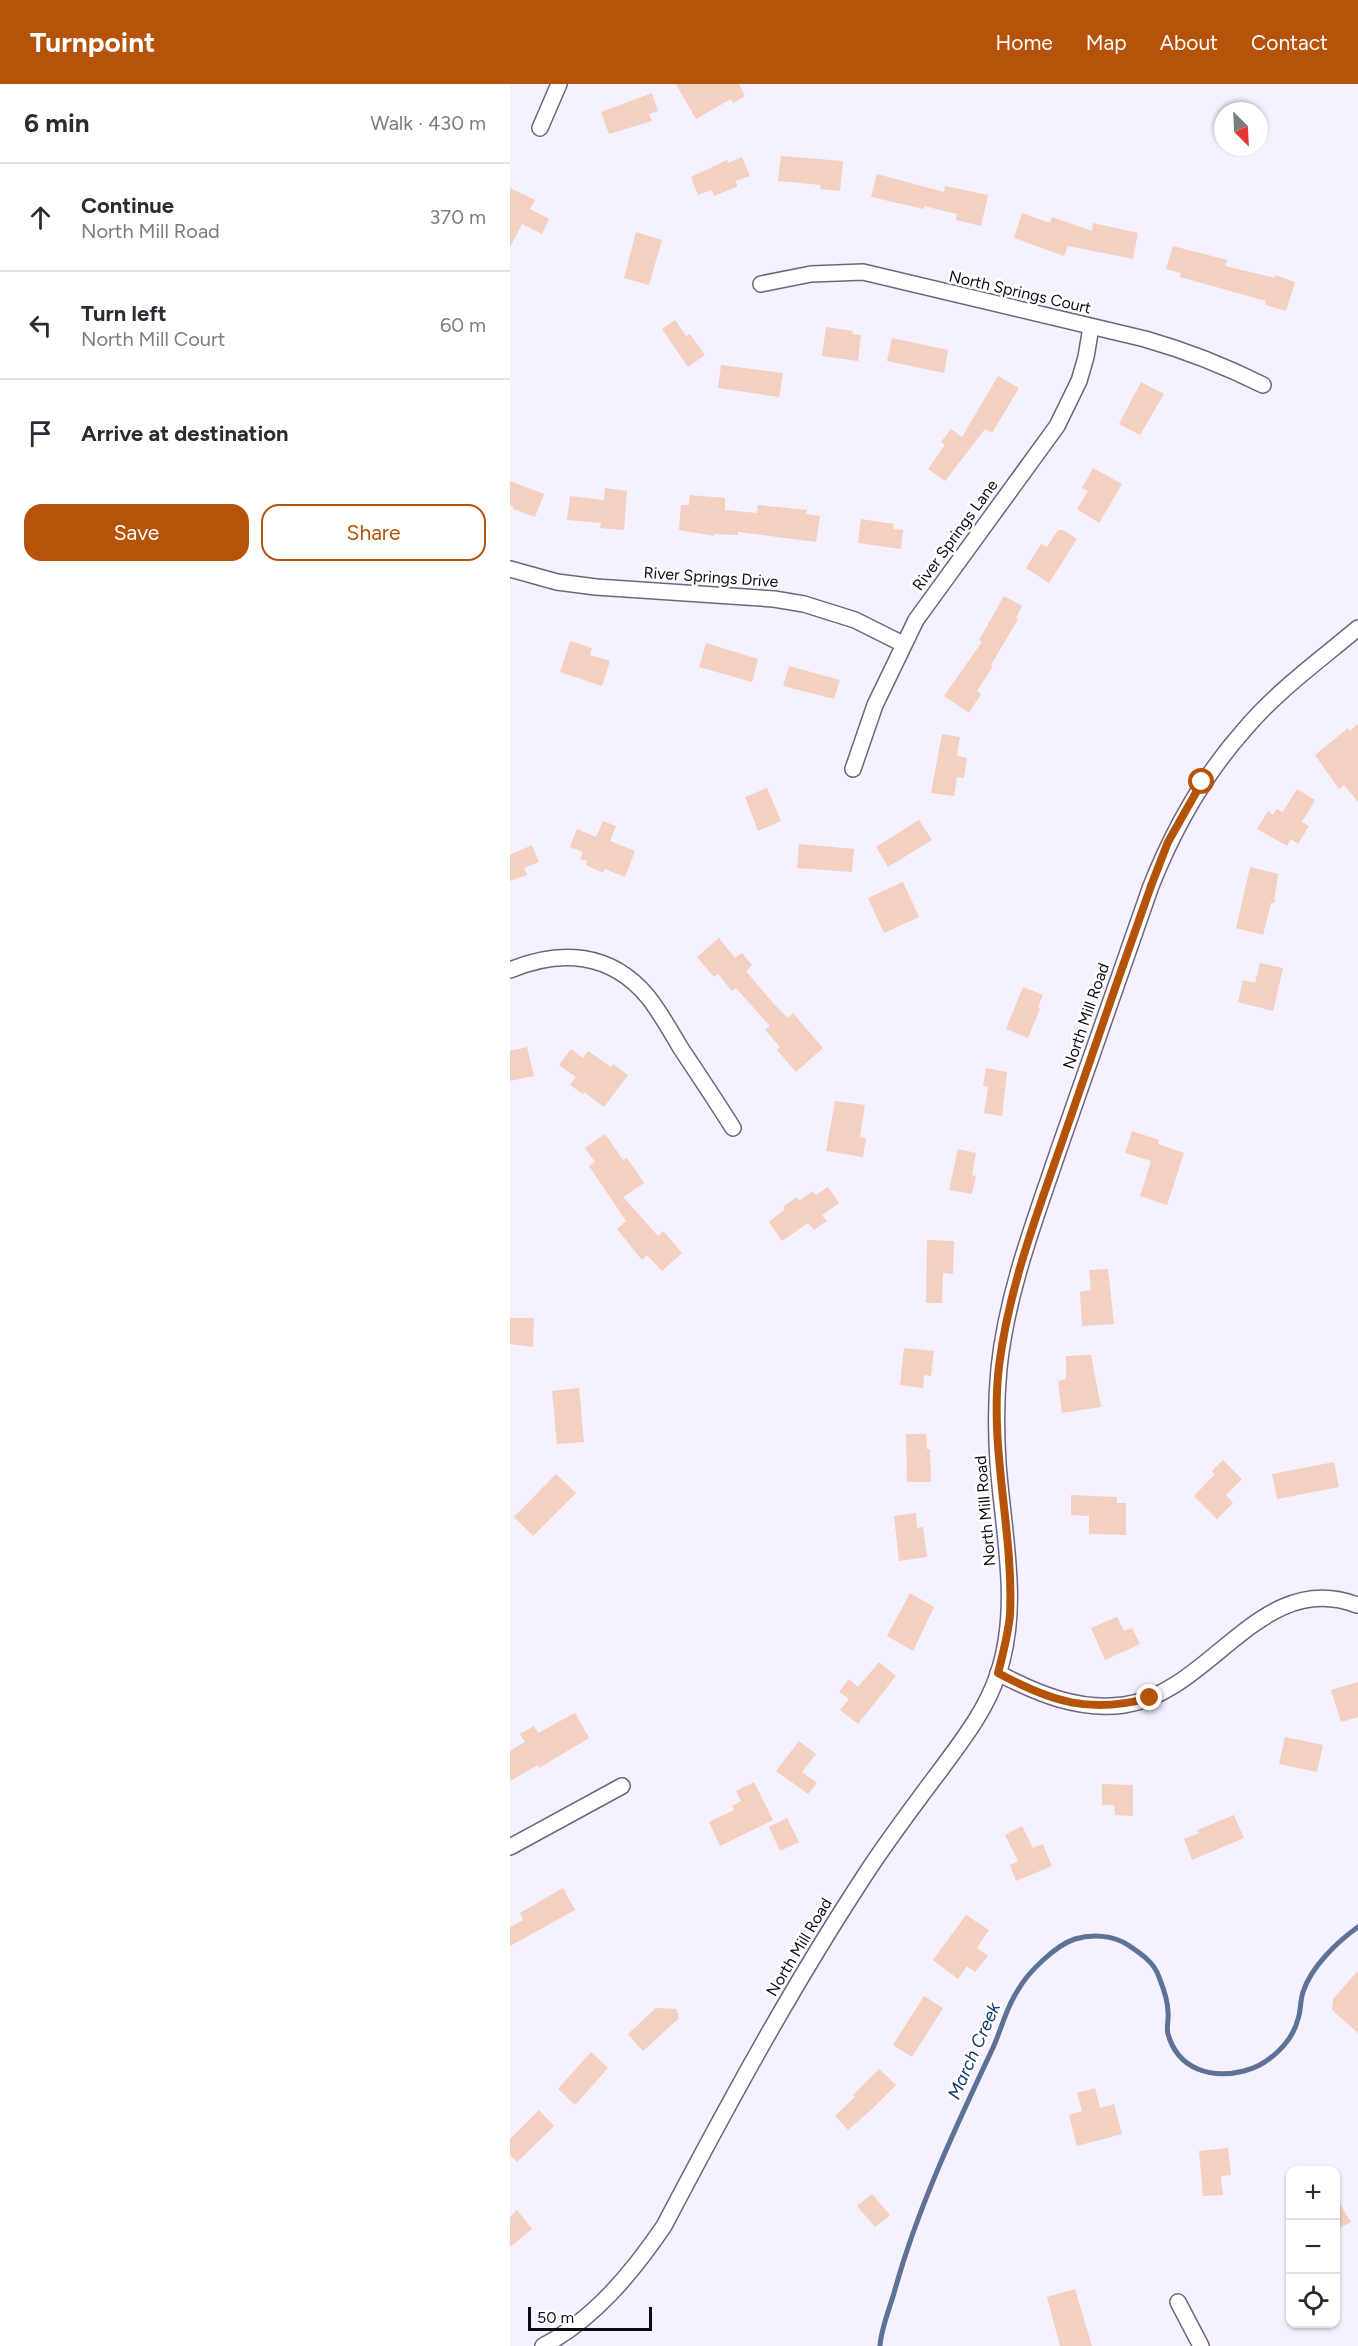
<!DOCTYPE html>
<html lang="en">
<head>
<meta charset="utf-8">
<style>
  body { margin:0; font-family:Figtree,sans-serif; background:#f7f7f7; color:#2b2b33 }
  .controls { position:absolute; right:18px; bottom:18px; display:grid; overflow:hidden; border-radius:12px; box-shadow:0 2px 4px #0004 }
  .controls button { width:54px; height:54px; display:grid; place-items:center; padding:0; border:0; border-bottom:2px solid #e1e1e2; background:#fff; color:#2b2b33; font:30px sans-serif }
  .compass { position:absolute; left:704px; top:18px; width:54px; height:54px; border-radius:50%; background:#fff; box-shadow:0 2px 4px #0004; rotate:156deg }
  .scale { position:absolute; left:18px; bottom:15px; width:124px; box-sizing:border-box; padding-left:6px; border:3px solid #0e0a14; border-top:0; font-size:16px; line-height:21px; white-space:nowrap; color:#0e0a14; -webkit-text-stroke:4px #fff; paint-order:stroke }
  .stop { position:absolute; width:18px; height:18px; margin:-14px; border:4px solid #b45309; border-radius:50%; background:#fff }
  .stop.end { background:#b45309; border-color:#fff; box-shadow:0 2px 6px #0008 }
  .list { margin:0; padding:0; list-style:none }
  h2 { display:flex; justify-content:space-between; align-items:center; height:78px; margin:0; padding:0 24px; font-size:26px }
  h2 small { font-size:20px; font-weight:400; color:#7c7c81 }
  .list li { display:grid; grid-template-columns:39px 1fr auto; gap:18px; align-items:center; box-sizing:border-box; height:108px; padding:0 24px; border-top:2px solid #e1e1e2 }
  .list b { display:block; font-size:22px; white-space:nowrap }
  .list p { margin:0; font-size:20px; white-space:nowrap; color:#7c7c81 }
  .list em { font-size:20px; font-style:normal; color:#7c7c81 }
  .actions { display:flex; gap:12px; padding:18px 24px }
  .actions a { flex:1; padding:14px 0; border:2px solid #b45309; border-radius:18px; text-align:center; font-size:21px; color:#b45309 }
  .actions .main { background:#b45309; color:#fff }
  .icon { flex:none; width:33px; height:33px; fill:none; stroke:currentColor; stroke-width:2; stroke-linecap:round; stroke-linejoin:round }
  .map { position:relative; flex:none; width:848px; height:2262px; overflow:hidden }
  header { display:flex; align-items:center; gap:36px; box-sizing:border-box; height:84px; padding:0 30px; background:#b45309; color:#fff }
  header strong { font-size:28px }
  nav { display:flex; gap:33px; margin-inline-start:auto; font-size:21px }
  main { display:flex }
  aside { flex:1; background:#fff }
  .map>svg:first-child { display:block }
  .lines { fill:none; stroke-linecap:round; stroke-linejoin:round }
  .stream { stroke:#5d7296; stroke-width:5 }
  .building { fill:#f3d0c0 }
  .street-casing { stroke:#6f6480; stroke-width:18 }
  .street { stroke:#fff; stroke-width:15 }
  .route { stroke:#b45309; stroke-width:8 }
  .labels { text-anchor:middle; dominant-baseline:central; stroke-width:5; stroke-linejoin:round; paint-order:stroke }
  .street-label { font-size:16px; fill:#0e0a14; stroke:#fff }
  .water-label { font-size:18px; font-style:italic; fill:#0d366e; stroke:#fff }
</style>
</head>
<body>
<header>
<strong>Turnpoint</strong>
<nav><a>Home</a><a>Map</a><a>About</a><a>Contact</a></nav>
</header>
<main>
<aside>
<h2>6 min<small>Walk · 430 m</small></h2>
<ul class="list">
<li><svg class="icon" aria-label="ahead" viewBox="0 0 24 24"><path d="M12 20V5M6 11l6-6 6 6"/></svg><div><b>Continue</b><p>North Mill Road</p></div><em>370 m</em></li>
<li><svg class="icon" aria-label="left" viewBox="0 0 24 24"><path d="M17 20v-9H6M10 6l-5 5 5 5"/></svg><div><b>Turn left</b><p>North Mill Court</p></div><em>60 m</em></li>
<li><svg class="icon" aria-label="arrive" viewBox="0 0 24 24"><path d="M6 21V4h12l-3 4 3 4H6"/></svg><div><b>Arrive at destination</b></div></li>
</ul>
<div class="actions"><a class="main">Save</a><a>Share</a></div>
</aside>
<div class="map">
<svg width="848" height="2262" viewBox="0 0 848 2262">
  <rect width="100%" height="100%" fill="#f5f1fe"/>
  <g class="lines">
    <path class="stream" d="M370 2262C371 2245 379 2226 384 2209 407 2125 444 2047 481 1968 491 1948 495 1925 508 1906 518 1888 546 1861 565 1855 582 1850 603 1851 618 1861 630 1869 644 1878 649 1893 653 1903 658 1917 658 1928 659 1935 656 1944 658 1950 668 1986 702 1995 734 1987 758 1981 782 1959 788 1935 791 1927 790 1917 793 1908 801 1883 827 1858 848 1843"/>
  </g>
  <g class="building">
    <polygon points="166,0 229,0 235,12 223,19 221,15 186,35"/>
    <polygon points="142,9 148,27 139,30 142,37 99,50 91,28"/>
    <polygon points="271,72 333,77 330,107 310,105 311,101 268,97"/>
    <polygon points="232,73 240,92 225,97 228,102 204,112 202,106 188,111 181,93 217,76 218,79"/>
    <polygon points="367,90 434,108 435,102 478,111 471,142 446,136 447,130 414,122 414,125 361,113"/>
    <polygon points="0,104 25,116 20,125 39,135 32,150 12,140 0,163"/>
    <polygon points="512,129 540,139 542,133 582,147 583,139 628,149 623,175 558,162 554,172 504,154"/>
    <polygon points="126,148 152,156 139,201 114,194"/>
    <polygon points="663,162 717,176 715,182 765,194 765,191 785,198 776,227 755,221 756,217 670,193 671,189 656,185"/>
    <polygon points="165,236 176,252 180,250 195,271 178,283 152,245"/>
    <polygon points="316,243 343,247 342,250 351,251 348,277 312,272"/>
    <polygon points="382,254 438,266 434,289 377,277"/>
    <polygon points="211,281 273,289 269,313 208,304"/>
    <polygon points="488,292 509,304 482,349 475,345 435,397 418,385 435,361 431,358 441,345 452,353"/>
    <polygon points="631,298 654,310 630,351 609,340"/>
    <polygon points="583,384 612,400 589,439 567,425 578,407 572,404"/>
    <polygon points="0,397 34,410 25,433 3,425 4,423 0,421"/>
    <polygon points="95,404 117,407 114,446 90,444 91,439 57,436 60,412 94,416"/>
    <polygon points="180,411 215,414 215,426 247,429 248,421 297,426 296,430 310,432 306,458 228,448 228,451 204,450 204,452 169,446 171,421 179,421"/>
    <polygon points="351,435 384,440 383,445 393,446 391,465 348,459"/>
    <polygon points="548,446 553,446 567,455 539,499 516,484 531,460 537,463"/>
    <polygon points="494,512 512,522 506,534 508,535 481,581 483,582 467,607 471,610 459,629 434,612 472,558 469,556"/>
    <polygon points="60,557 82,564 80,571 100,577 92,602 50,588"/>
    <polygon points="196,559 248,575 242,598 189,583"/>
    <polygon points="279,582 330,596 324,615 273,602"/>
    <polygon points="848,640 848,718 834,701 829,705 805,671 838,644 840,647"/>
    <polygon points="432,650 450,653 447,672 457,674 454,694 447,693 444,712 421,709"/>
    <polygon points="257,704 271,737 248,747 235,713"/>
    <polygon points="787,705 805,716 792,738 799,742 788,760 781,755 777,762 747,745 758,727 763,731 767,725 772,728 774,726"/>
    <polygon points="409,736 422,756 378,783 366,763"/>
    <polygon points="93,737 106,742 100,757 125,767 115,793 95,785 93,789 76,781 77,777 70,775 73,768 60,763 67,745 86,753"/>
    <polygon points="289,760 344,765 342,788 287,784"/>
    <polygon points="22,761 29,778 14,784 17,791 0,797 0,771"/>
    <polygon points="740,783 768,790 764,819 761,819 753,851 726,844"/>
    <polygon points="393,798 409,833 374,849 358,814"/>
    <polygon points="209,854 225,874 232,869 242,881 236,887 263,919 278,934 283,929 313,964 286,988 267,966 270,963 255,946 260,942 226,904 222,907 208,890 204,893 187,873"/>
    <polygon points="750,879 773,884 763,927 728,918 733,896 745,899"/>
    <polygon points="513,903 533,911 528,923 530,925 518,954 496,945"/>
    <polygon points="17,963 24,992 0,997 0,967"/>
    <polygon points="61,965 73,974 78,967 101,983 103,980 118,991 94,1023 74,1008 73,1010 60,1001 66,993 49,981"/>
    <polygon points="476,984 497,988 492,1032 474,1029 478,1003 473,1002"/>
    <polygon points="325,1017 355,1021 350,1053 356,1054 353,1073 316,1067"/>
    <polygon points="622,1047 649,1056 648,1060 674,1069 657,1121 630,1112 641,1077 615,1069"/>
    <polygon points="95,1050 113,1076 117,1074 134,1099 113,1113 148,1152 153,1147 172,1169 152,1187 137,1171 132,1176 107,1145 116,1137 79,1082 85,1078 75,1064"/>
    <polygon points="448,1065 466,1069 462,1091 466,1092 462,1110 439,1106"/>
    <polygon points="318,1103 329,1119 312,1131 317,1137 304,1146 298,1139 272,1157 259,1138 275,1125 273,1123 287,1113 289,1117 303,1107 306,1111"/>
    <polygon points="417,1156 444,1157 443,1190 433,1189 432,1219 416,1219"/>
    <polygon points="598,1185 604,1240 572,1242 570,1208 581,1206 579,1186"/>
    <polygon points="0,1234 24,1234 23,1263 0,1260"/>
    <polygon points="394,1264 424,1267 421,1292 414,1291 413,1304 390,1301"/>
    <polygon points="581,1271 591,1323 552,1329 548,1297 556,1295 556,1272"/>
    <polygon points="69,1304 74,1358 47,1360 42,1307"/>
    <polygon points="396,1350 416,1350 417,1365 420,1365 421,1398 397,1398"/>
    <polygon points="713,1376 732,1395 716,1411 723,1419 707,1435 684,1412 705,1390 702,1387"/>
    <polygon points="824,1378 829,1403 767,1415 762,1390"/>
    <polygon points="46,1390 66,1409 23,1452 4,1433"/>
    <polygon points="561,1411 607,1413 607,1419 616,1419 616,1451 579,1450 579,1432 561,1431"/>
    <polygon points="406,1429 407,1444 413,1443 417,1473 389,1477 384,1432"/>
    <polygon points="400,1509 424,1523 403,1567 377,1552"/>
    <polygon points="607,1533 614,1547 622,1544 630,1560 595,1576 581,1544"/>
    <polygon points="369,1578 386,1592 348,1640 330,1626 339,1615 329,1608 339,1595 348,1603"/>
    <polygon points="848,1598 848,1633 831,1638 821,1606"/>
    <polygon points="65,1629 79,1654 29,1684 28,1681 0,1697 0,1667 15,1658 10,1650 24,1642 28,1649"/>
    <polygon points="775,1653 813,1661 807,1688 769,1680"/>
    <polygon points="289,1657 306,1670 292,1688 307,1699 298,1710 266,1687"/>
    <polygon points="244,1698 263,1736 210,1762 199,1738 224,1726 222,1722 231,1717 226,1707"/>
    <polygon points="592,1700 623,1701 623,1732 605,1731 604,1721 592,1721"/>
    <polygon points="724,1731 734,1754 682,1776 674,1755 689,1749 687,1746"/>
    <polygon points="277,1734 289,1758 270,1767 259,1743"/>
    <polygon points="512,1742 523,1764 533,1760 542,1782 506,1797 500,1781 508,1777 495,1751"/>
    <polygon points="53,1804 65,1826 0,1862 0,1843 13,1836 10,1829"/>
    <polygon points="456,1831 479,1846 467,1864 478,1872 465,1888 457,1882 448,1895 423,1876"/>
    <polygon points="848,1887 848,1949 822,1926 823,1915"/>
    <polygon points="414,1912 433,1924 402,1973 383,1961"/>
    <polygon points="146,1924 166,1925 169,1934 133,1967 118,1950"/>
    <polygon points="81,1968 98,1984 65,2021 48,2005"/>
    <polygon points="369,1985 386,2001 360,2027 338,2046 325,2032 345,2013 343,2011"/>
    <polygon points="585,2004 590,2024 604,2020 612,2050 567,2062 559,2031 572,2027 567,2009"/>
    <polygon points="29,2026 44,2042 7,2078 0,2071 0,2055"/>
    <polygon points="718,2064 721,2091 711,2092 713,2111 693,2112 689,2067"/>
    <polygon points="362,2110 380,2131 365,2143 347,2122"/>
    <polygon points="825,2112 841,2138 825,2146"/>
    <polygon points="7,2126 22,2145 0,2163 0,2133"/>
    <polygon points="565,2205 582,2262 550,2262 537,2213"/>
  </g>
  <g class="lines">
    <g class="street-casing">
      <g id="street">
        <polyline points="30,44 49,0"/>
        <path d="M251 200 301 190 353 188 635 255C677 267 715 282 753 301"/>
        <polyline points="0,485 47,498 86,503 264,515 294,520 345,536 393,560"/>
        <polyline points="343,685 365,621 406,536 547,342 569,297 576,273 581,243"/>
        <path d="M0 886C50 865 101 868 138 913 150 928 160 946 170 963 188 990 206 1017 223 1044"/>
        <path d="M488 1589C528 1610 569 1627 614 1621 701 1609 751 1484 847 1521"/>
        <polyline points="0,1763 112,1702"/>
        <polyline points="668,2218 691,2262"/>
        <path d="M33 2262C84 2235 122 2189 154 2142 217 2022 281 1904 355 1791 379 1754 405 1720 432 1684 454 1654 476 1626 488 1590 511 1522 493 1449 488 1379 486 1348 486 1315 489 1284 497 1208 525 1136 549 1065 580 977 610 889 641 802 664 744 693 692 735 645 767 607 810 576 848 544"/>
      </g>
    </g>
    <use href="#street" class="street"/>
  </g>
  <g class="lines">
    <path class="route" d="M640 1614C579 1630 542 1618 488 1589 493 1570 498 1551 500 1531 504 1448 479 1366 489 1282 499 1203 527 1130 553 1055 582 971 611 886 641 802L658 758 692 698"/>
  </g>
  <g class="labels">
    <g class="street-label">
      <text transform="translate(510 208) rotate(13)">North Springs Court</text>
      <text transform="translate(445 451) rotate(-54)">River Springs Lane</text>
      <text transform="translate(201 493) rotate(4)">River Springs Drive</text>
      <text transform="translate(576 932) rotate(-71)">North Mill Road</text>
      <text transform="translate(475 1427) rotate(-95)">North Mill Road</text>
      <text transform="translate(289 1863) rotate(-59)">North Mill Road</text>
    </g>
    <g class="water-label">
      <text transform="translate(464 1967) rotate(-66)">March Creek</text>
    </g>
  </g>
</svg>
<div class="controls">
<button>+</button>
<button>−</button>
<button><svg class="icon" aria-label="locate" viewBox="0 0 24 24"><circle cx="12" cy="12" r="6"/><path d="M12 2v4M12 18v4M2 12h4M18 12h4"/></svg></button>
</div>
<svg class="compass" viewBox="-18 -18 36 36"><path d="M0-13l5 13h-10z" fill="#e53935"/><path d="M0 13l5-13h-10z" fill="#7c7c81"/></svg>
<div class="scale">50 m</div>
<div class="stop" style="left:692px;top:698px"></div>
<div class="stop end" style="left:640px;top:1614px"></div>
</div>
</main>
</body>
</html>
